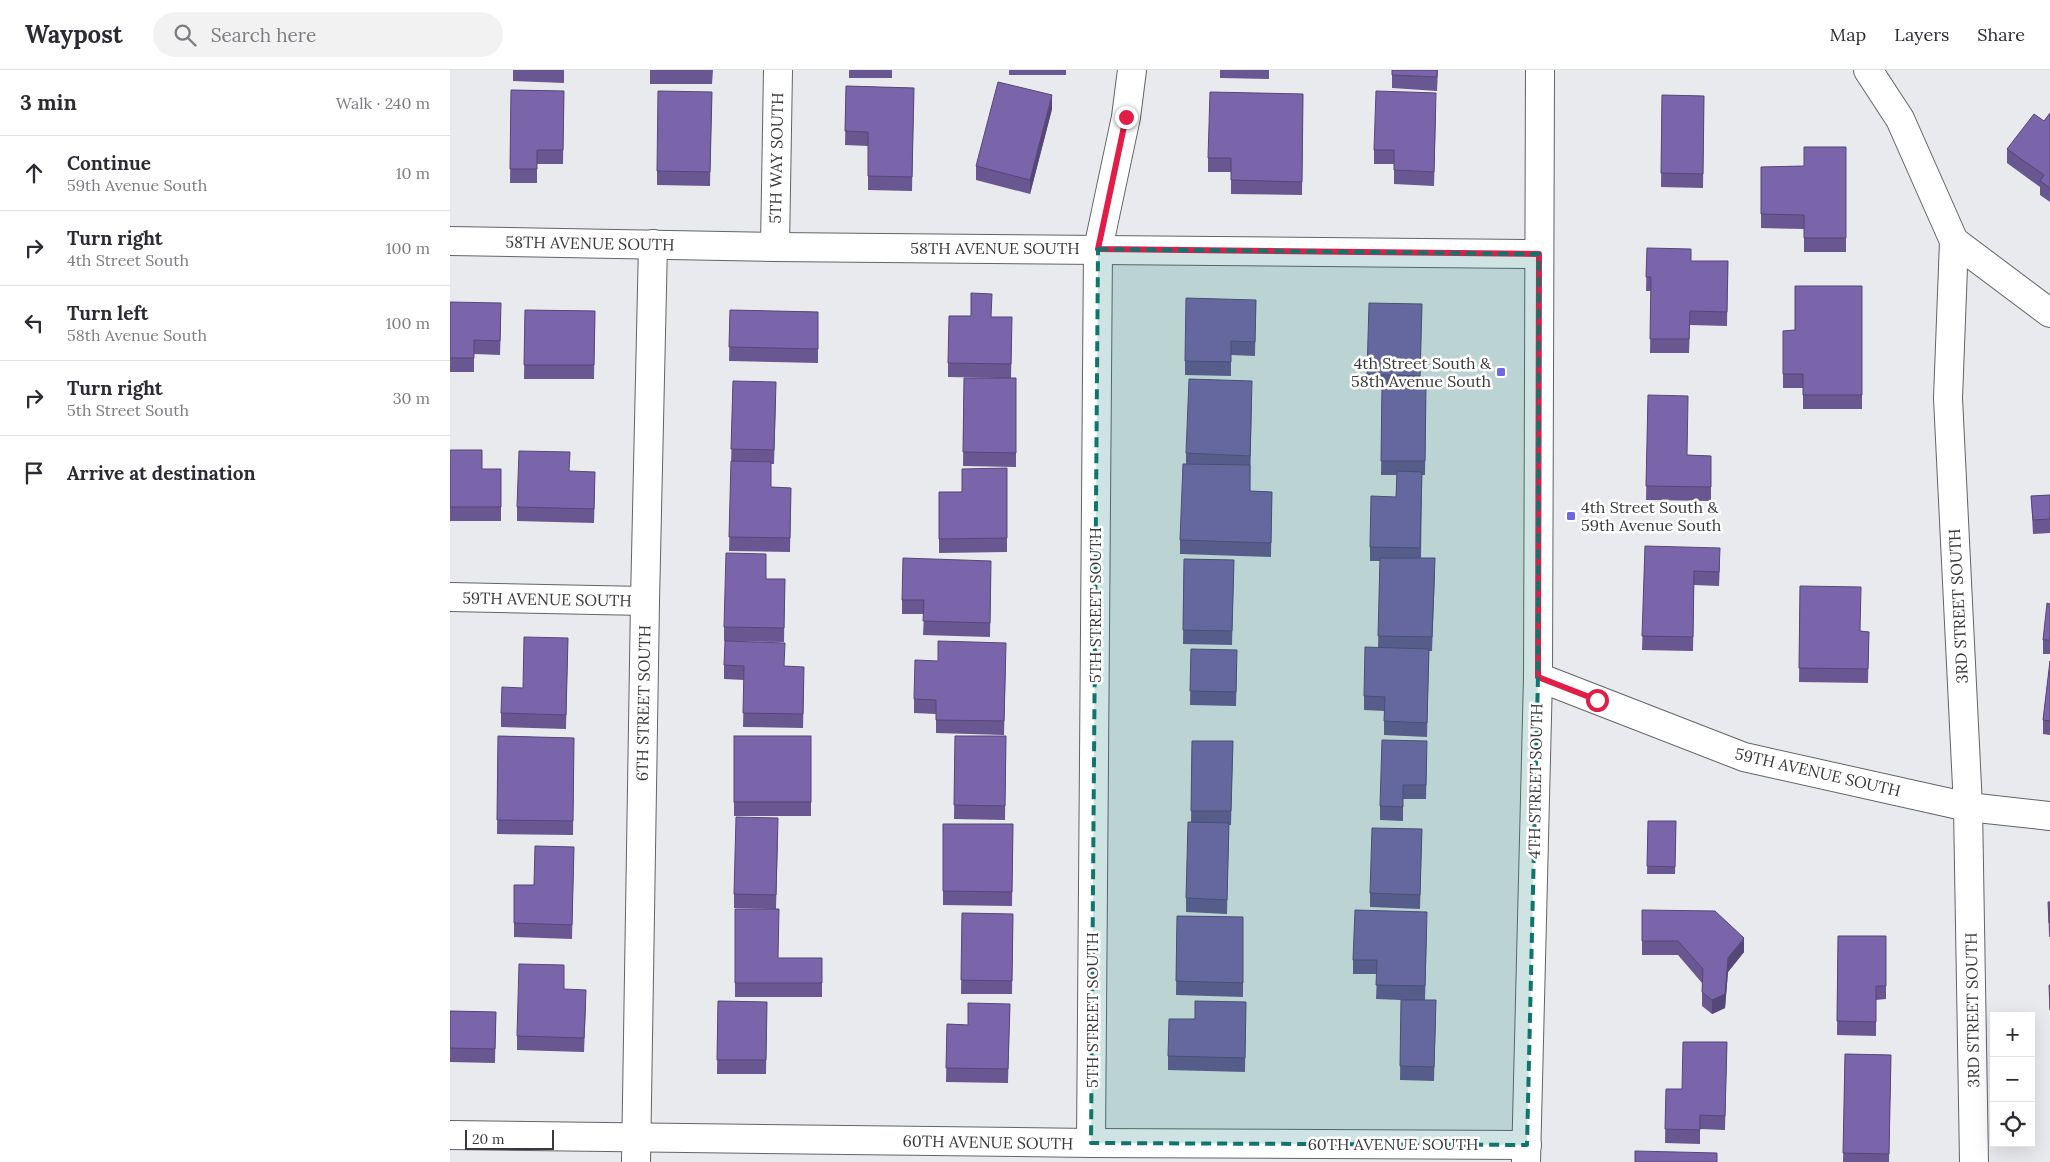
<!DOCTYPE html>
<html lang="en">
<head>
<meta charset="utf-8">
<style>
  body { margin:0; font-family:Lora,serif; background:#f2f2f3; color:#2b2b33 }
  .controls { position:absolute; right:15px; bottom:15px; display:grid; overflow:hidden; border-radius:0px; box-shadow:0 5px 20px #0002 }
  .controls button { width:45px; height:45px; display:grid; place-items:center; padding:0; border:0; border-bottom:1px solid #e1e1e2; background:#fff; color:#2b2b33; font:25px sans-serif }
  .scale { position:absolute; left:15px; bottom:12px; width:89px; box-sizing:border-box; padding-left:5px; border:2px solid #39393b; border-top:0; font-size:14px; line-height:18px; white-space:nowrap; color:#39393b; -webkit-text-stroke:4px #fff; paint-order:stroke }
  .stop { position:absolute; width:15px; height:15px; margin:-11px; border:4px solid #e11d48; border-radius:50%; background:#fff }
  .stop.end { background:#e11d48; border-color:#fff; box-shadow:0 1px 5px #0008 }
  .list { margin:0; padding:0; list-style:none }
  h2 { display:flex; justify-content:space-between; align-items:center; height:65px; margin:0; padding:0 20px; font-size:21px }
  h2 small { font-size:16px; font-weight:400; color:#7c7c81 }
  .list li { display:grid; grid-template-columns:32px 1fr auto; gap:15px; align-items:center; box-sizing:border-box; height:75px; padding:0 20px; border-top:1px solid #e1e1e2 }
  .list b { display:block; font-size:19px; white-space:nowrap }
  .list p { margin:0; font-size:16px; white-space:nowrap; color:#7c7c81 }
  .list em { font-size:16px; font-style:normal; color:#7c7c81 }
  .icon { flex:none; width:28px; height:28px; fill:none; stroke:currentColor; stroke-width:2; stroke-linecap:round; stroke-linejoin:round }
  .map { position:relative; flex:none; width:1600px; height:1092px; overflow:hidden }
  header { display:flex; align-items:center; gap:30px; box-sizing:border-box; height:70px; padding:0 25px; background:#fff; border-bottom:1px solid #e1e1e2 }
  header strong { font-size:24px }
  nav { display:flex; gap:28px; margin-inline-start:auto; font-size:18px }
  .search { width:350px; height:45px; background:#f2f2f3; display:flex; align-items:center; gap:12px; box-sizing:border-box; padding:0 18px; border-radius:28px; color:#7c7c81; font-size:19px }
  main { display:flex }
  aside { flex:1; background:#fff }
  .map>svg:first-child { display:block }
  .lines { fill:none; stroke-linecap:round; stroke-linejoin:round }
  .minor-casing { stroke:#626467; stroke-width:30 }
  .tertiary-casing { stroke:#626467; stroke-width:30 }
  .minor { stroke:#fff; stroke-width:28 }
  .tertiary { stroke:#fff; stroke-width:28 }
  .wall { fill:#695792 }
  .shaded-wall { fill:#554777 }
  .building { fill:#7a65aa; stroke:#554777 }
  .route { stroke:#e11d48; stroke-width:6 }
  .marked { fill:#0f766e; fill-opacity:0.2; stroke:#0f766e; stroke-width:4; stroke-dasharray:10 6; stroke-linejoin:round }
  .poi-dot { fill:#7066e0; stroke:#fff; stroke-width:2 }
  .labels { text-anchor:middle; dominant-baseline:central; stroke-width:5; stroke-linejoin:round; paint-order:stroke }
  .street-label { font-size:16px; fill:#39393b; stroke:#fff }
  .poi-label { font-size:16px; fill:#39393b; stroke:#fff; text-anchor:end }
</style>
</head>
<body>
<header>
<strong>Waypost</strong>
<div class="search"><svg class="icon" aria-label="search" viewBox="0 0 24 24"><circle cx="10" cy="10" r="6"/><path d="M15 15l6 6"/></svg>Search here</div>
<nav><a>Map</a><a>Layers</a><a>Share</a></nav>
</header>
<main>
<aside>
<h2>3 min<small>Walk · 240 m</small></h2>
<ul class="list">
<li><svg class="icon" aria-label="ahead" viewBox="0 0 24 24"><path d="M12 20V5M6 11l6-6 6 6"/></svg><div><b>Continue</b><p>59th Avenue South</p></div><em>10 m</em></li>
<li><svg class="icon" aria-label="right" viewBox="0 0 24 24"><path d="M7 20v-9h11M14 6l5 5-5 5"/></svg><div><b>Turn right</b><p>4th Street South</p></div><em>100 m</em></li>
<li><svg class="icon" aria-label="left" viewBox="0 0 24 24"><path d="M17 20v-9H6M10 6l-5 5 5 5"/></svg><div><b>Turn left</b><p>58th Avenue South</p></div><em>100 m</em></li>
<li><svg class="icon" aria-label="right" viewBox="0 0 24 24"><path d="M7 20v-9h11M14 6l5 5-5 5"/></svg><div><b>Turn right</b><p>5th Street South</p></div><em>30 m</em></li>
<li><svg class="icon" aria-label="arrive" viewBox="0 0 24 24"><path d="M6 21V4h12l-3 4 3 4H6"/></svg><div><b>Arrive at destination</b></div></li>
</ul>
</aside>
<div class="map">
<svg width="1600" height="1092" viewBox="0 0 1600 1092">
  <rect width="100%" height="100%" fill="#e8eaed"/>
  <g class="lines">
    <g class="minor-casing">
      <g id="minor">
        <polyline points="1418,0 1450,49 1504,171 1498,328 1518,737 1524,1092"/>
        <polyline points="0,171 325,177 1089,184"/>
        <polyline points="1504,171 1600,243"/>
        <polyline points="325,177 328,0"/>
        <polyline points="0,527 195,531"/>
        <polyline points="1088,607 1294,687 1518,737 1600,746"/>
        <polyline points="0,1065 641,1073 1077,1075"/>
        <polyline points="641,1073 648,179 676,47 682,0"/>
        <polyline points="186,1092 195,531 203,174"/>
      </g>
    </g>
    <g class="tertiary-casing">
      <polyline id="tertiary" points="1076,1092 1088,607 1090,0"/>
    </g>
    <use href="#minor" class="minor"/>
    <use href="#tertiary" class="tertiary"/>
  </g>
  <g class="wall">
    <polygon points="63,0 114,0 114,13 63,11"/>
    <polygon points="200,0 263,0 262,14 200,14"/>
    <rect x="399" y="0" width="43" height="8"/>
    <rect x="559" y="0" width="57" height="5"/>
    <polygon points="770,0 819,0 819,9 770,8"/>
    <polygon points="942,0 988,0 987,21 942,18"/>
    <polygon points="396,16 464,18 462,121 418,120 418,76 395,75"/>
    <polygon points="61,20 114,21 113,94 87,94 87,113 60,113"/>
    <polygon points="262,22 260,116 207,115 207,101"/>
    <polygon points="853,24 852,125 781,124 781,102 758,102 758,88"/>
    <polygon points="1212,25 1254,26 1253,118 1211,117"/>
    <polygon points="986,37 984,116 944,114 944,94 924,94 924,80"/>
    <polygon points="602,39 580,124 526,110 526,96"/>
    <polygon points="1600,43 1600,132 1590,125 1590,117 1557,93 1557,79 1594,51"/>
    <polygon points="1396,77 1396,182 1354,182 1354,159 1311,158 1311,97 1354,96"/>
    <polygon points="1197,178 1241,191 1278,191 1277,256 1240,255 1239,283 1200,283 1201,221 1196,221"/>
    <polygon points="1412,216 1412,339 1353,339 1353,318 1333,318 1333,261 1345,260"/>
    <polygon points="806,230 805,286 781,285 781,306 735,305 735,291"/>
    <polygon points="0,232 51,247 50,285 24,284 24,302 0,302"/>
    <polygon points="972,234 970,317 976,331 975,405 972,405 971,488 985,502 982,581 979,581 977,667 934,665 934,641 914,640 914,626 928,578 930,491 920,491 920,477 946,427 947,405 931,405 932,319 917,318 917,304"/>
    <polygon points="75,240 145,241 144,309 74,309"/>
    <polygon points="280,240 368,242 368,293 279,291"/>
    <polygon points="542,247 562,261 561,308 566,308 566,397 513,396 514,308 547,308 498,307 498,293"/>
    <polygon points="283,311 326,326 324,394 321,394 321,417 341,418 340,482 279,481"/>
    <polygon points="802,325 800,421 822,422 821,487 730,484 730,470 736,394 736,383"/>
    <polygon points="1198,325 1237,385 1261,386 1261,431 1196,430"/>
    <polygon points="0,380 32,399 51,399 51,451 0,451"/>
    <polygon points="557,398 557,482 489,483 489,422 512,422"/>
    <polygon points="120,401 145,416 144,453 67,451 67,437"/>
    <polygon points="1600,425 1600,463 1583,464 1581,426"/>
    <polygon points="1195,476 1270,492 1269,516 1244,515 1243,581 1192,580"/>
    <polygon points="734,489 784,490 782,575 733,574"/>
    <polygon points="541,504 540,567 473,565 474,544 452,544 452,530"/>
    <polygon points="316,509 335,509 334,572 274,571 274,557"/>
    <polygon points="1350,516 1410,561 1419,562 1418,613 1349,612"/>
    <polygon points="1600,534 1600,584 1593,584 1593,570"/>
    <polygon points="118,568 116,659 51,657 51,643"/>
    <polygon points="741,579 787,594 786,636 740,635"/>
    <polygon points="556,587 554,665 486,663 486,644 464,643 464,629 488,591"/>
    <polygon points="1600,591 1600,665 1593,664 1593,650"/>
    <polygon points="274,595 334,596 354,611 353,658 293,657 294,610 274,609"/>
    <polygon points="48,666 124,668 123,765 47,764"/>
    <rect x="284" y="666" width="77" height="80"/>
    <polygon points="505,666 556,666 555,750 504,749"/>
    <polygon points="742,671 783,671 781,755 779,755 777,844 736,842 736,828 741,752"/>
    <polygon points="977,685 976,729 953,729 953,751 930,750 930,736"/>
    <polygon points="1198,751 1226,751 1225,804 1197,804"/>
    <polygon points="493,754 563,754 562,836 493,835"/>
    <polygon points="972,759 970,839 920,837 920,823"/>
    <polygon points="328,762 326,839 284,838 284,824"/>
    <polygon points="124,777 122,869 64,867 64,815 84,815"/>
    <polygon points="1598,832 1600,832 1600,867 1599,867"/>
    <polygon points="285,839 328,888 372,888 372,927 285,927"/>
    <polygon points="1192,840 1294,882 1278,902 1275,938 1262,944 1252,936 1252,913 1228,885 1192,885"/>
    <polygon points="512,843 563,844 562,924 511,924"/>
    <polygon points="727,846 793,847 793,927 726,925"/>
    <polygon points="977,856 975,930 986,944 984,1011 950,1010 951,930 926,929 927,904 903,904 903,890"/>
    <polygon points="1388,866 1436,866 1436,929 1426,930 1426,966 1387,965"/>
    <polygon points="114,919 136,934 134,982 67,980 67,966"/>
    <polygon points="268,931 317,932 316,1004 267,1004"/>
    <polygon points="796,932 795,1002 718,1000 718,986"/>
    <polygon points="560,934 558,1013 496,1012 497,954 518,955"/>
    <polygon points="0,941 46,942 45,993 0,992"/>
    <polygon points="1277,972 1275,1060 1250,1059 1250,1074 1215,1073 1216,1019 1232,1019"/>
    <polygon points="1395,984 1441,985 1439,1092 1393,1092"/>
  </g>
  <g class="shaded-wall">
    <polygon points="602,25 602,39 580,124 580,110"/>
    <polygon points="1294,868 1294,882 1278,902 1275,938 1262,944 1262,930 1278,888"/>
  </g>
  <g class="building">
    <polygon points="942,0 987,0 987,7 942,5"/>
    <polygon points="548,12 602,25 580,110 526,96"/>
    <polygon points="396,16 464,18 462,107 418,106 418,62 395,61"/>
    <polygon points="61,20 114,21 113,80 87,80 87,99 60,99"/>
    <polygon points="208,21 262,22 260,102 207,101"/>
    <polygon points="926,21 986,23 984,102 944,100 944,80 924,80"/>
    <polygon points="760,22 853,24 852,112 781,110 781,88 758,88"/>
    <polygon points="1212,25 1254,26 1253,104 1211,103"/>
    <polygon points="1600,43 1600,118 1590,111 1594,105 1557,79 1584,44 1594,51"/>
    <polygon points="1354,77 1396,77 1396,168 1354,168 1354,145 1311,144 1311,97 1354,96"/>
    <polygon points="1197,178 1241,179 1241,191 1278,191 1277,242 1240,241 1239,269 1200,269 1201,207 1196,207"/>
    <polygon points="1345,216 1412,216 1412,325 1353,325 1353,304 1333,304 1333,261 1345,260"/>
    <polygon points="521,223 542,224 541,247 562,247 561,294 498,293 499,246 521,246"/>
    <polygon points="736,228 806,230 805,272 781,271 781,292 735,291"/>
    <polygon points="0,232 51,233 50,271 24,270 24,288 0,288"/>
    <polygon points="919,233 972,234 970,306 917,304"/>
    <polygon points="75,240 145,241 144,295 74,295"/>
    <polygon points="280,240 368,242 368,279 279,277"/>
    <polygon points="514,308 566,308 566,383 513,382"/>
    <polygon points="739,309 802,311 800,386 736,383"/>
    <polygon points="283,311 326,312 324,380 281,379"/>
    <polygon points="932,316 976,317 975,391 931,391"/>
    <polygon points="1198,325 1238,326 1237,385 1261,386 1261,417 1196,416"/>
    <polygon points="0,380 32,380 32,399 51,399 51,437 0,437"/>
    <polygon points="69,381 120,382 119,401 145,402 144,439 67,437"/>
    <polygon points="281,391 321,392 321,417 341,418 340,468 279,467"/>
    <polygon points="733,394 800,395 800,421 822,422 821,473 730,470"/>
    <polygon points="557,398 557,468 489,469 489,422 512,422 512,399"/>
    <polygon points="947,401 972,402 970,478 920,477 921,426 946,427"/>
    <polygon points="1600,425 1600,449 1583,450 1581,426"/>
    <polygon points="1195,476 1270,478 1269,502 1244,501 1243,567 1192,566"/>
    <polygon points="276,483 316,484 316,509 335,509 334,558 274,557"/>
    <polygon points="453,488 541,491 540,553 473,551 474,530 452,530"/>
    <polygon points="930,488 985,488 982,567 928,566"/>
    <polygon points="734,489 784,490 782,561 733,560"/>
    <polygon points="1350,516 1411,517 1410,561 1419,562 1418,599 1349,598"/>
    <polygon points="1597,533 1600,534 1600,570 1593,570"/>
    <polygon points="74,567 118,568 116,645 51,643 52,617 73,618"/>
    <polygon points="275,571 335,573 334,596 354,597 353,644 293,643 294,596 274,595"/>
    <polygon points="488,571 556,573 554,651 486,650 486,630 464,629 465,590 488,591"/>
    <polygon points="915,577 979,579 977,653 934,651 935,627 914,626"/>
    <polygon points="741,579 787,580 786,622 740,621"/>
    <polygon points="1600,591 1600,651 1593,650"/>
    <polygon points="48,666 124,668 123,751 47,750"/>
    <rect x="284" y="666" width="77" height="66"/>
    <polygon points="505,666 556,666 555,736 504,735"/>
    <polygon points="932,670 977,671 976,715 953,715 953,737 930,736"/>
    <polygon points="742,671 783,671 781,741 741,741"/>
    <polygon points="286,747 328,748 326,825 284,824"/>
    <polygon points="1198,751 1226,751 1225,797 1197,796"/>
    <polygon points="738,752 779,753 777,830 736,828"/>
    <polygon points="493,754 563,754 562,822 493,821"/>
    <polygon points="922,758 972,759 970,825 920,823"/>
    <polygon points="85,776 124,777 122,855 64,853 64,815 84,815"/>
    <polygon points="1598,832 1600,832 1600,853 1599,853"/>
    <polygon points="285,839 329,839 328,888 372,888 372,913 285,913"/>
    <polygon points="905,840 977,842 975,916 926,915 927,890 903,890"/>
    <polygon points="1192,840 1265,841 1294,868 1278,888 1275,924 1262,930 1252,922 1253,899 1228,871 1192,871"/>
    <polygon points="512,843 563,844 562,911 511,910"/>
    <polygon points="727,846 793,847 793,913 726,911"/>
    <polygon points="1388,866 1436,866 1436,916 1426,916 1426,952 1387,951"/>
    <polygon points="69,894 114,895 114,919 136,920 134,968 67,966"/>
    <polygon points="1599,915 1600,915 1600,940"/>
    <polygon points="951,930 986,930 984,997 950,996"/>
    <polygon points="268,931 317,932 316,990 267,990"/>
    <polygon points="745,931 796,932 795,988 718,986 719,949 745,949"/>
    <polygon points="518,933 560,934 558,999 496,998 497,954 518,955"/>
    <polygon points="0,941 46,942 45,979 0,978"/>
    <polygon points="1233,972 1277,972 1275,1046 1250,1045 1250,1060 1215,1059 1216,1019 1232,1019"/>
    <polygon points="1395,984 1441,985 1439,1084 1393,1083"/>
    <polygon points="1185,1081 1267,1083 1267,1092 1185,1092"/>
  </g>
  <g class="lines">
    <polyline class="route" points="676,47 648,179 1089,184 1088,607 1147,630"/>
  </g>
  <path class="marked" d="M648 179 1089 184 1088 607 1077 1075 641 1073Z"/>
  <g class="poi-dot">
    <rect x="1046" y="297" width="10" height="10" rx="2.5"/>
    <rect x="1116" y="441" width="10" height="10" rx="2.5"/>
  </g>
  <g class="labels">
    <g class="street-label">
      <text transform="translate(326 88) rotate(-89)">5TH WAY SOUTH</text>
      <text transform="translate(140 173) rotate(1)">58TH AVENUE SOUTH</text>
      <text x="545" y="178">58TH AVENUE SOUTH</text>
      <text transform="translate(97 529) rotate(1)">59TH AVENUE SOUTH</text>
      <text transform="translate(645 535) rotate(-90)">5TH STREET SOUTH</text>
      <text transform="translate(1508 536) rotate(-93)">3RD STREET SOUTH</text>
      <text transform="translate(193 633) rotate(-89)">6TH STREET SOUTH</text>
      <text transform="translate(1368 702) rotate(13)">59TH AVENUE SOUTH</text>
      <text transform="translate(1085 711) rotate(-89)">4TH STREET SOUTH</text>
      <text transform="translate(642 940) rotate(-90)">5TH STREET SOUTH</text>
      <text transform="translate(1522 940) rotate(-91)">3RD STREET SOUTH</text>
      <text transform="translate(538 1072) rotate(1)">60TH AVENUE SOUTH</text>
      <text x="943" y="1074">60TH AVENUE SOUTH</text>
    </g>
    <g class="poi-label">
      <text x="1041" y="293">4th Street South &amp;<tspan x="1041" dy="18">58th Avenue South</tspan></text>
      <text x="1131" y="437" text-anchor="start">4th Street South &amp;<tspan x="1131" dy="18">59th Avenue South</tspan></text>
    </g>
  </g>
</svg>
<div class="controls">
<button>+</button>
<button>−</button>
<button><svg class="icon" aria-label="locate" viewBox="0 0 24 24"><circle cx="12" cy="12" r="6"/><path d="M12 2v4M12 18v4M2 12h4M18 12h4"/></svg></button>
</div>
<div class="scale">20 m</div>
<div class="stop" style="left:1147px;top:630px"></div>
<div class="stop end" style="left:676px;top:47px"></div>
</div>
</main>
</body>
</html>
